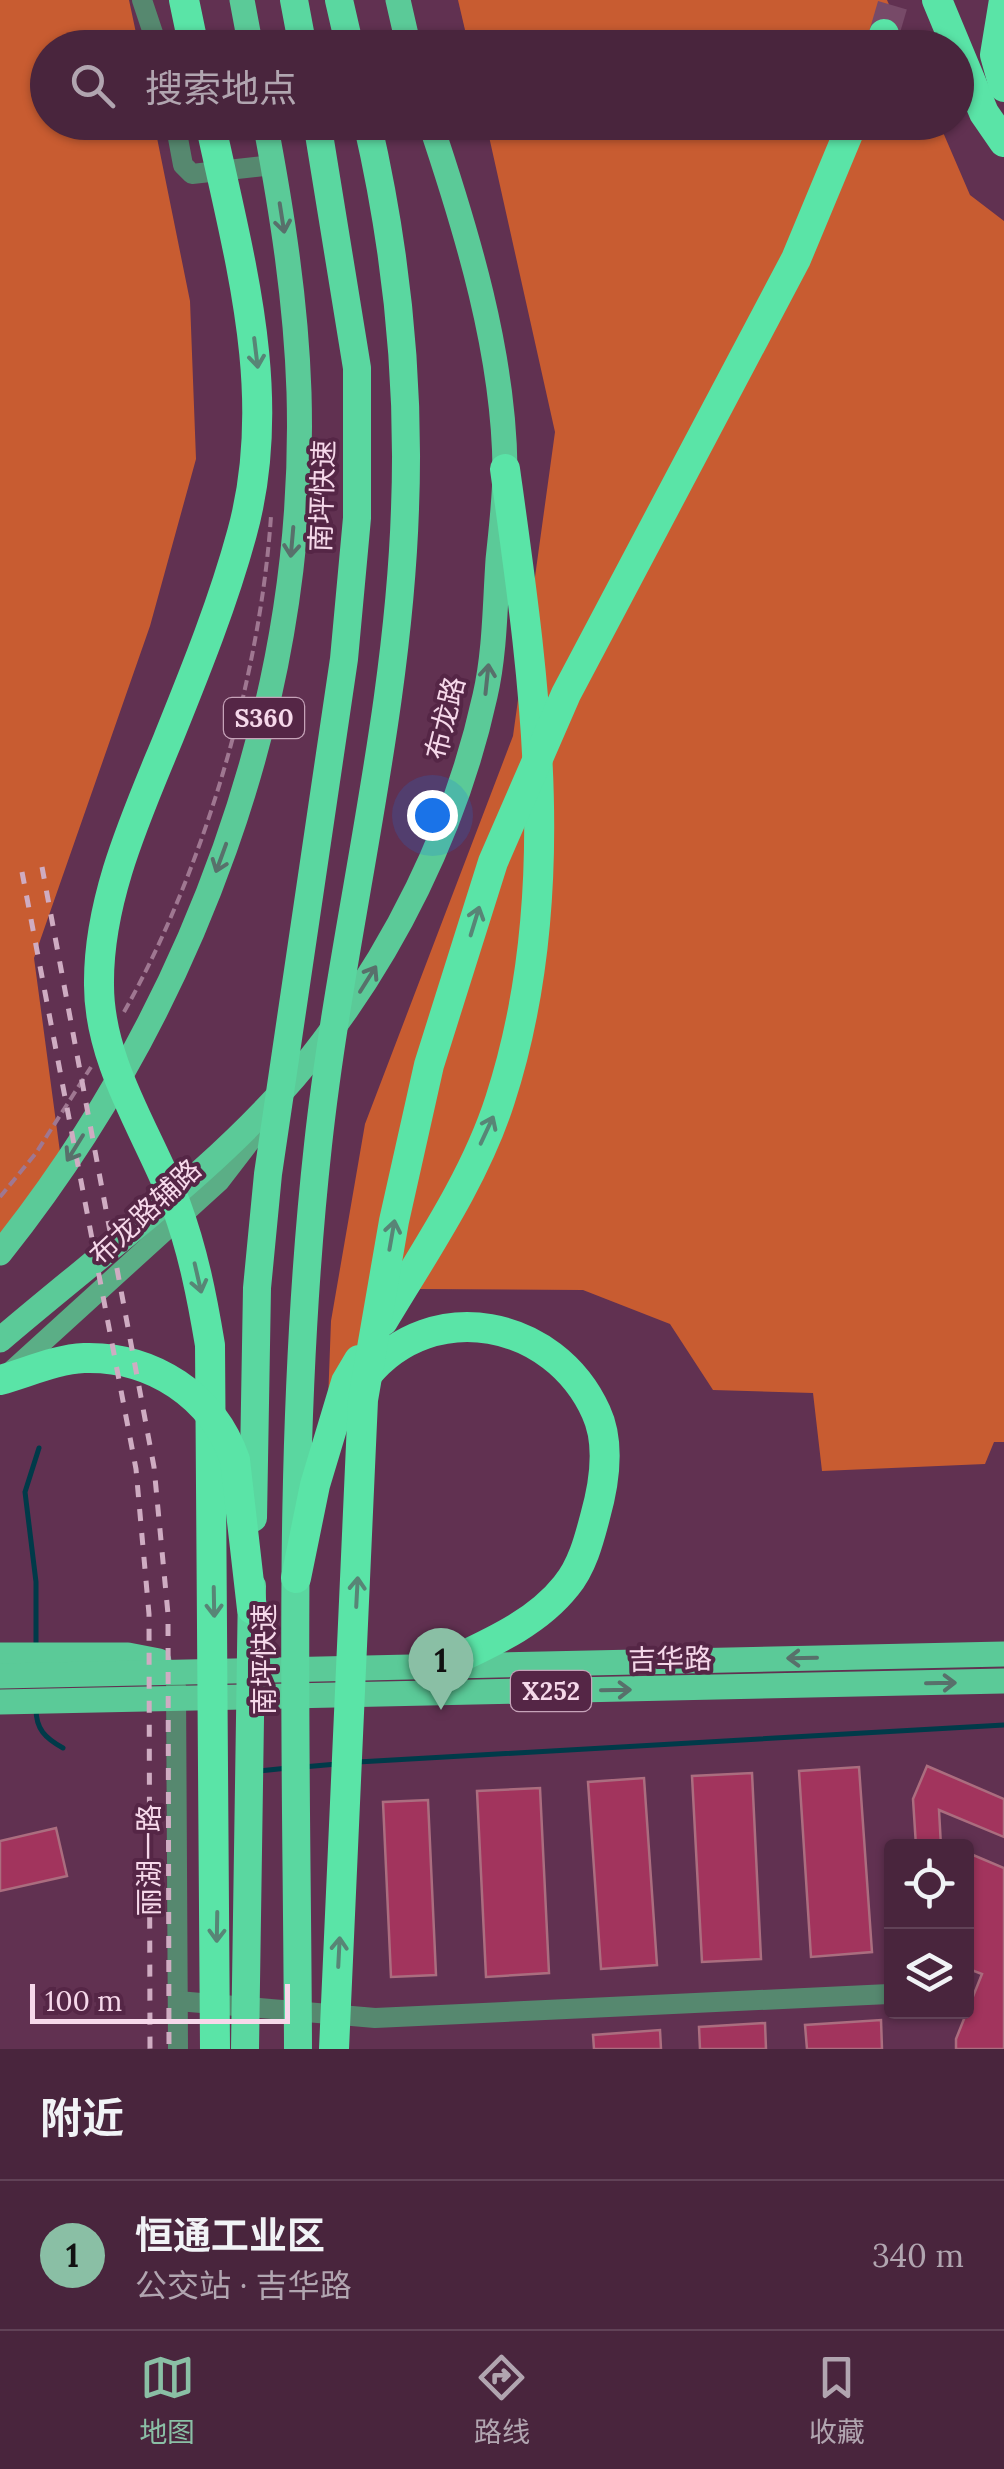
<!DOCTYPE html>
<html lang="zh">
<head>
<meta charset="utf-8">
<style>
  body { margin:0; font-family:Lora,"Noto Sans SC",serif; background:#533148; color:#f1f3f6 }
  .controls { position:absolute; right:30px; bottom:30px; display:grid; overflow:hidden; border-radius:10px; box-shadow:0 2px 8px #0004 }
  .controls button { width:90px; height:90px; display:grid; place-items:center; padding:0; border:0; border-bottom:2px solid #614257; background:#49253d; color:#f1f3f6; font:50px sans-serif }
  .scale { position:absolute; left:30px; bottom:25px; width:260px; box-sizing:border-box; padding-left:10px; border:5px solid #f6d8ea; border-top:0; font-size:28px; line-height:35px; white-space:nowrap; color:#f6d8ea; -webkit-text-stroke:8px #552646; paint-order:stroke }
  .you { position:absolute; left:432px; top:815px; width:35px; height:35px; margin:-25px; border:8px solid #fff; border-radius:50%; background:#1a73e8; box-shadow:0 0 0 15px #1a73e833 }
  .badge { display:grid; place-items:center; width:65px; height:65px; border-radius:50%; background:#8abfa5; color:#111; font-size:32px; font-weight:700 }
  .pin { position:absolute; translate:-50% -82px; filter:drop-shadow(0 2px 5px #0008) }
  .pin::after { content:''; position:absolute; top:52px; width:35px; height:30px; background:inherit; clip-path:polygon(0 0,100% 0,50% 100%) }
  .list { margin:0; padding:0; list-style:none }
  h2 { display:flex; justify-content:space-between; align-items:center; height:130px; margin:0; padding:0 40px; font-size:42px }
  h2 small { font-size:32px; font-weight:400; color:#b1a5b0 }
  .list li { display:grid; grid-template-columns:65px 1fr auto; gap:30px; align-items:center; box-sizing:border-box; height:150px; padding:0 40px; border-top:2px solid #614257 }
  .list b { display:block; font-size:38px; white-space:nowrap }
  .list p { margin:0; font-size:32px; white-space:nowrap; color:#b1a5b0 }
  .list em { font-size:32px; font-style:normal; color:#b1a5b0 }
  .icon { flex:none; width:55px; height:55px; fill:none; stroke:currentColor; stroke-width:2; stroke-linecap:round; stroke-linejoin:round }
  .map { position:relative; flex:none; width:1004px; height:2049px; overflow:hidden }
  .search { position:absolute; background:#49253d; box-shadow:0 2px 8px #0004; left:30px; right:30px; top:30px; height:110px; display:flex; align-items:center; gap:25px; box-sizing:border-box; padding:0 35px; border-radius:55px; color:#b1a5b0; font-size:38px }
  .sheet { height:280px; background:#49253d }
  nav { display:flex; justify-content:space-around; align-items:center; box-sizing:border-box; height:140px; border-top:2px solid #614257; background:#49253d; font-size:28px; color:#b1a5b0 }
  nav a { display:grid; justify-items:center; gap:5px }
  nav .on { color:#8abfa5 }
  .map>svg:first-child { display:block }
  .forest { fill:#c85c31 }
  .lines { fill:none; stroke-linecap:round; stroke-linejoin:round }
  .stream { stroke:#003a49; stroke-width:5 }
  .building { fill:#a2345d; stroke:#ab6d7f; stroke-width:2.5 }
  .motorway-tunnel { stroke:#774a68; stroke-width:30; stroke-dasharray:30 15; stroke-linecap:butt }
  .path { stroke:#9f7791; stroke-width:4; stroke-dasharray:10 5; stroke-linecap:butt }
  .minor { stroke:#56886f; stroke-width:20 }
  .secondary { stroke:#5bae86; stroke-width:20 }
  .primary { stroke:#5bca98; stroke-width:25 }
  .trunk { stroke:#5ad7a0; stroke-width:28 }
  .motorway { stroke:#5ae4a7; stroke-width:30 }
  .rail { stroke:#cfacc2; stroke-width:5; stroke-dasharray:12 12; stroke-linecap:butt }
  .oneway { stroke:#58706b }
  .oneway2 { stroke:#588576 }
  .labels { text-anchor:middle; dominant-baseline:central; stroke-width:8; stroke-linejoin:round; paint-order:stroke }
  .shield { fill:#552646; stroke:#c6a3b9; stroke-width:2.5 }
  .shield-label { font-size:25px; font-weight:bold; fill:#f6d8ea }
  .street-label { font-size:28px; fill:#f6d8ea; stroke:#552646 }
</style>
</head>
<body>
<div class="map">
<svg width="1004" height="2049" viewBox="0 0 1004 2049">
  <rect width="100%" height="100%" fill="#613151"/>
  <g class="forest">
    <polygon points="0,0 129,0 139,47 48,48 48,122 154,123 190,301 196,459 150,626 34,958 62,1167 0,1241"/>
    <polygon points="458,0 887,0 908,47 469,47"/>
    <polygon points="486,123 939,123 970,195 1004,221 1004,1442 994,1442 985,1464 822,1471 813,1393 713,1390 670,1324 583,1290 420,1289 328,1402 331,1321 365,1124 513,736 555,432"/>
  </g>
  <g class="lines">
    <g class="stream">
      <polyline points="36,1648 36,1582 25,1492 39,1448"/>
      <path d="M36 1709C36 1729 45 1738 63 1748"/>
      <polyline points="358,1762 1004,1725"/>
      <polyline points="303,1767 337,1764"/>
      <polyline points="259,1771 288,1768"/>
    </g>
  </g>
  <g class="building">
    <polygon points="927,1766 1004,1799 1004,1837 939,1810 941,1846 916,1846 913,1799"/>
    <polygon points="859,1767 872,1952 811,1957 799,1771"/>
    <polygon points="752,1773 761,1959 702,1962 692,1776"/>
    <polygon points="644,1778 657,1965 601,1969 588,1782"/>
    <polygon points="540,1788 549,1973 486,1977 477,1791"/>
    <polygon points="428,1800 436,1975 391,1977 383,1802"/>
    <polygon points="56,1828 67,1876 0,1891 0,1841"/>
    <polygon points="966,1852 1004,1868 1004,2049 956,2049 956,2039 982,1974 966,1968"/>
    <polygon points="881,2020 882,2049 807,2049 805,2025"/>
    <polygon points="765,2023 766,2049 700,2049 699,2027"/>
    <polygon points="660,2030 661,2049 594,2049 593,2035"/>
  </g>
  <g class="lines">
    <polyline class="motorway-tunnel" points="884,34 894,0"/>
    <g class="path">
      <path d="M124 1012C204 870 260 678 271 516"/>
      <polyline points="0,1197 36,1153 91,1067"/>
    </g>
    <g class="minor">
      <polyline points="142,0 158,48"/>
      <polyline points="175,122 183,165 192,174 273,165"/>
      <polyline points="176,1686 178,2049"/>
      <polyline points="178,2001 375,2018 889,1994"/>
    </g>
    <polyline class="secondary" points="9,1373 220,1181 269,1117"/>
    <g class="primary">
      <polyline points="242,0 251,48"/>
      <polyline points="398,0 409,48"/>
      <path d="M0 1253C192 1012 308 702 299 392 296 301 282 212 265 122"/>
      <path d="M0 1340C100 1254 226 1163 308 1061 393 955 456 828 485 696 495 653 495 604 498 560 501 530 505 499 505 469 504 353 467 232 430 122"/>
      <polyline points="0,1655 128,1655 159,1661"/>
      <polyline points="0,1676 1004,1654"/>
      <polyline points="0,1702 1004,1681"/>
    </g>
    <g class="trunk">
      <polyline points="294,0 303,48"/>
      <polyline points="339,0 350,48"/>
      <polyline points="253,1518 257,1288 268,1174 344,659 357,518 357,368 317,122"/>
      <polyline points="245,2049 252,1586"/>
      <path d="M298 2049C297 1749 285 1444 318 1145 341 933 398 722 405 509 410 380 396 248 367 122"/>
    </g>
    <g class="motorway">
      <polyline points="184,0 194,48"/>
      <polyline points="937,0 984,113 1004,142"/>
      <polyline points="1004,0 995,55 1004,87"/>
      <polyline points="880,48 884,34"/>
      <path d="M210 122C239 258 280 395 242 533 223 603 195 672 168 739 136 817 98 900 99 985 99 1064 149 1134 176 1205 193 1251 202 1297 210 1345L215 2049"/>
      <path d="M383 1321C425 1251 475 1178 500 1100 567 894 534 678 505 469"/>
      <path d="M367 1375C432 1296 554 1319 596 1412 611 1444 604 1485 595 1517 589 1540 582 1567 566 1586 536 1624 488 1644 446 1664"/>
      <path d="M0 1380C26 1373 57 1359 84 1358 153 1356 213 1396 235 1460L252 1609"/>
      <polyline points="296,1578 315,1485 346,1382 359,1360"/>
      <polyline points="334,2049 363,1400 394,1221 429,1065 493,862 566,694 796,259 853,122"/>
    </g>
    <g class="rail">
      <polyline points="42,867 154,1467 168,1614 169,2049"/>
      <polyline points="22,872 136,1469 149,1614 150,2049"/>
    </g>
  </g>
  <defs><path id="oneway-shaft" d="M-6 0H5M1.5-3L5.5 0L1.5 3" fill="none" stroke-width="1.6" stroke-linecap="round" stroke-linejoin="round" transform="scale(2.5)"/></defs>
  <g class="oneway">
    <use href="#oneway-shaft" transform="translate(282 218) rotate(81)"/>
    <use href="#oneway-shaft" transform="translate(292 542) rotate(95)"/>
    <use href="#oneway-shaft" transform="translate(487 679) rotate(-84)"/>
    <use href="#oneway-shaft" transform="translate(221 858) rotate(110)"/>
    <use href="#oneway-shaft" transform="translate(368 979) rotate(-58)"/>
    <use href="#oneway-shaft" transform="translate(75 1148) rotate(122)"/>
    <use href="#oneway-shaft" transform="translate(802 1658) rotate(179)"/>
    <use href="#oneway-shaft" transform="translate(941 1683) rotate(-1)"/>
    <use href="#oneway-shaft" transform="translate(616 1690) rotate(-1)"/>
  </g>
  <g class="oneway2">
    <use href="#oneway-shaft" transform="translate(256 353) rotate(83)"/>
    <use href="#oneway-shaft" transform="translate(475 921) rotate(-73)"/>
    <use href="#oneway-shaft" transform="translate(487 1130) rotate(-65)"/>
    <use href="#oneway-shaft" transform="translate(392 1235) rotate(-80)"/>
    <use href="#oneway-shaft" transform="translate(198 1278) rotate(77)"/>
    <use href="#oneway-shaft" transform="translate(357 1592) rotate(-87)"/>
    <use href="#oneway-shaft" transform="translate(214 1602) rotate(89)"/>
    <use href="#oneway-shaft" transform="translate(217 1927) rotate(91)"/>
    <use href="#oneway-shaft" transform="translate(339 1952) rotate(-87)"/>
  </g>
  <g class="labels">
    <g class="shield">
      <rect x="224" y="698" width="80" height="40" rx="8"/>
      <rect x="511" y="1671" width="80" height="40" rx="8"/>
    </g>
    <g class="shield-label">
      <text x="264" y="718">S360</text>
      <text x="551" y="1691">X252</text>
    </g>
    <g class="street-label">
      <text transform="translate(322 496) rotate(-88)">南坪快速</text>
      <text transform="translate(445 718) rotate(-76)">布龙路</text>
      <text transform="translate(145 1212) rotate(-43)">布龙路辅路</text>
      <text transform="translate(264 1659) rotate(-90)">南坪快速</text>
      <text transform="translate(670 1659) rotate(-1)">吉华路</text>
      <text transform="translate(149 1860) rotate(-90)">丽湖一路</text>
    </g>
  </g>
</svg>
<div class="controls">
<button><svg class="icon" aria-label="locate" viewBox="0 0 24 24"><circle cx="12" cy="12" r="6"/><path d="M12 2v4M12 18v4M2 12h4M18 12h4"/></svg></button>
<button><svg class="icon" aria-label="layers" viewBox="0 0 24 24"><path d="M12 4l9 5-9 5-9-5zM3 14l9 5 9-5"/></svg></button>
</div>
<div class="scale">100 m</div>
<div class="you"></div>
<div class="pin badge" style="left:441px;top:1710px">1</div>
<div class="search"><svg class="icon" aria-label="search" viewBox="0 0 24 24"><circle cx="10" cy="10" r="6"/><path d="M15 15l6 6"/></svg>搜索地点</div>
</div>
<section class="sheet">
<h2>附近<small></small></h2>
<ul class="list">
<li><span class="badge">1</span><div><b>恒通工业区</b><p>公交站 · 吉华路</p></div><em>340 m</em></li>
</ul>
</section>
<nav>
<a class="on"><svg class="icon" aria-label="map" viewBox="0 0 24 24"><path d="M3 6l6-2 6 2 6-2v14l-6 2-6-2-6 2zM9 4v14M15 6v14"/></svg>地图</a>
<a><svg class="icon" aria-label="directions" viewBox="0 0 24 24"><path d="M12 3l9 9-9 9-9-9zM9 14v-3h6M13 9l2 2-2 2"/></svg>路线</a>
<a><svg class="icon" aria-label="saved" viewBox="0 0 24 24"><path d="M7 4h10v16l-5-4-5 4z"/></svg>收藏</a>
</nav>
</body>
</html>
